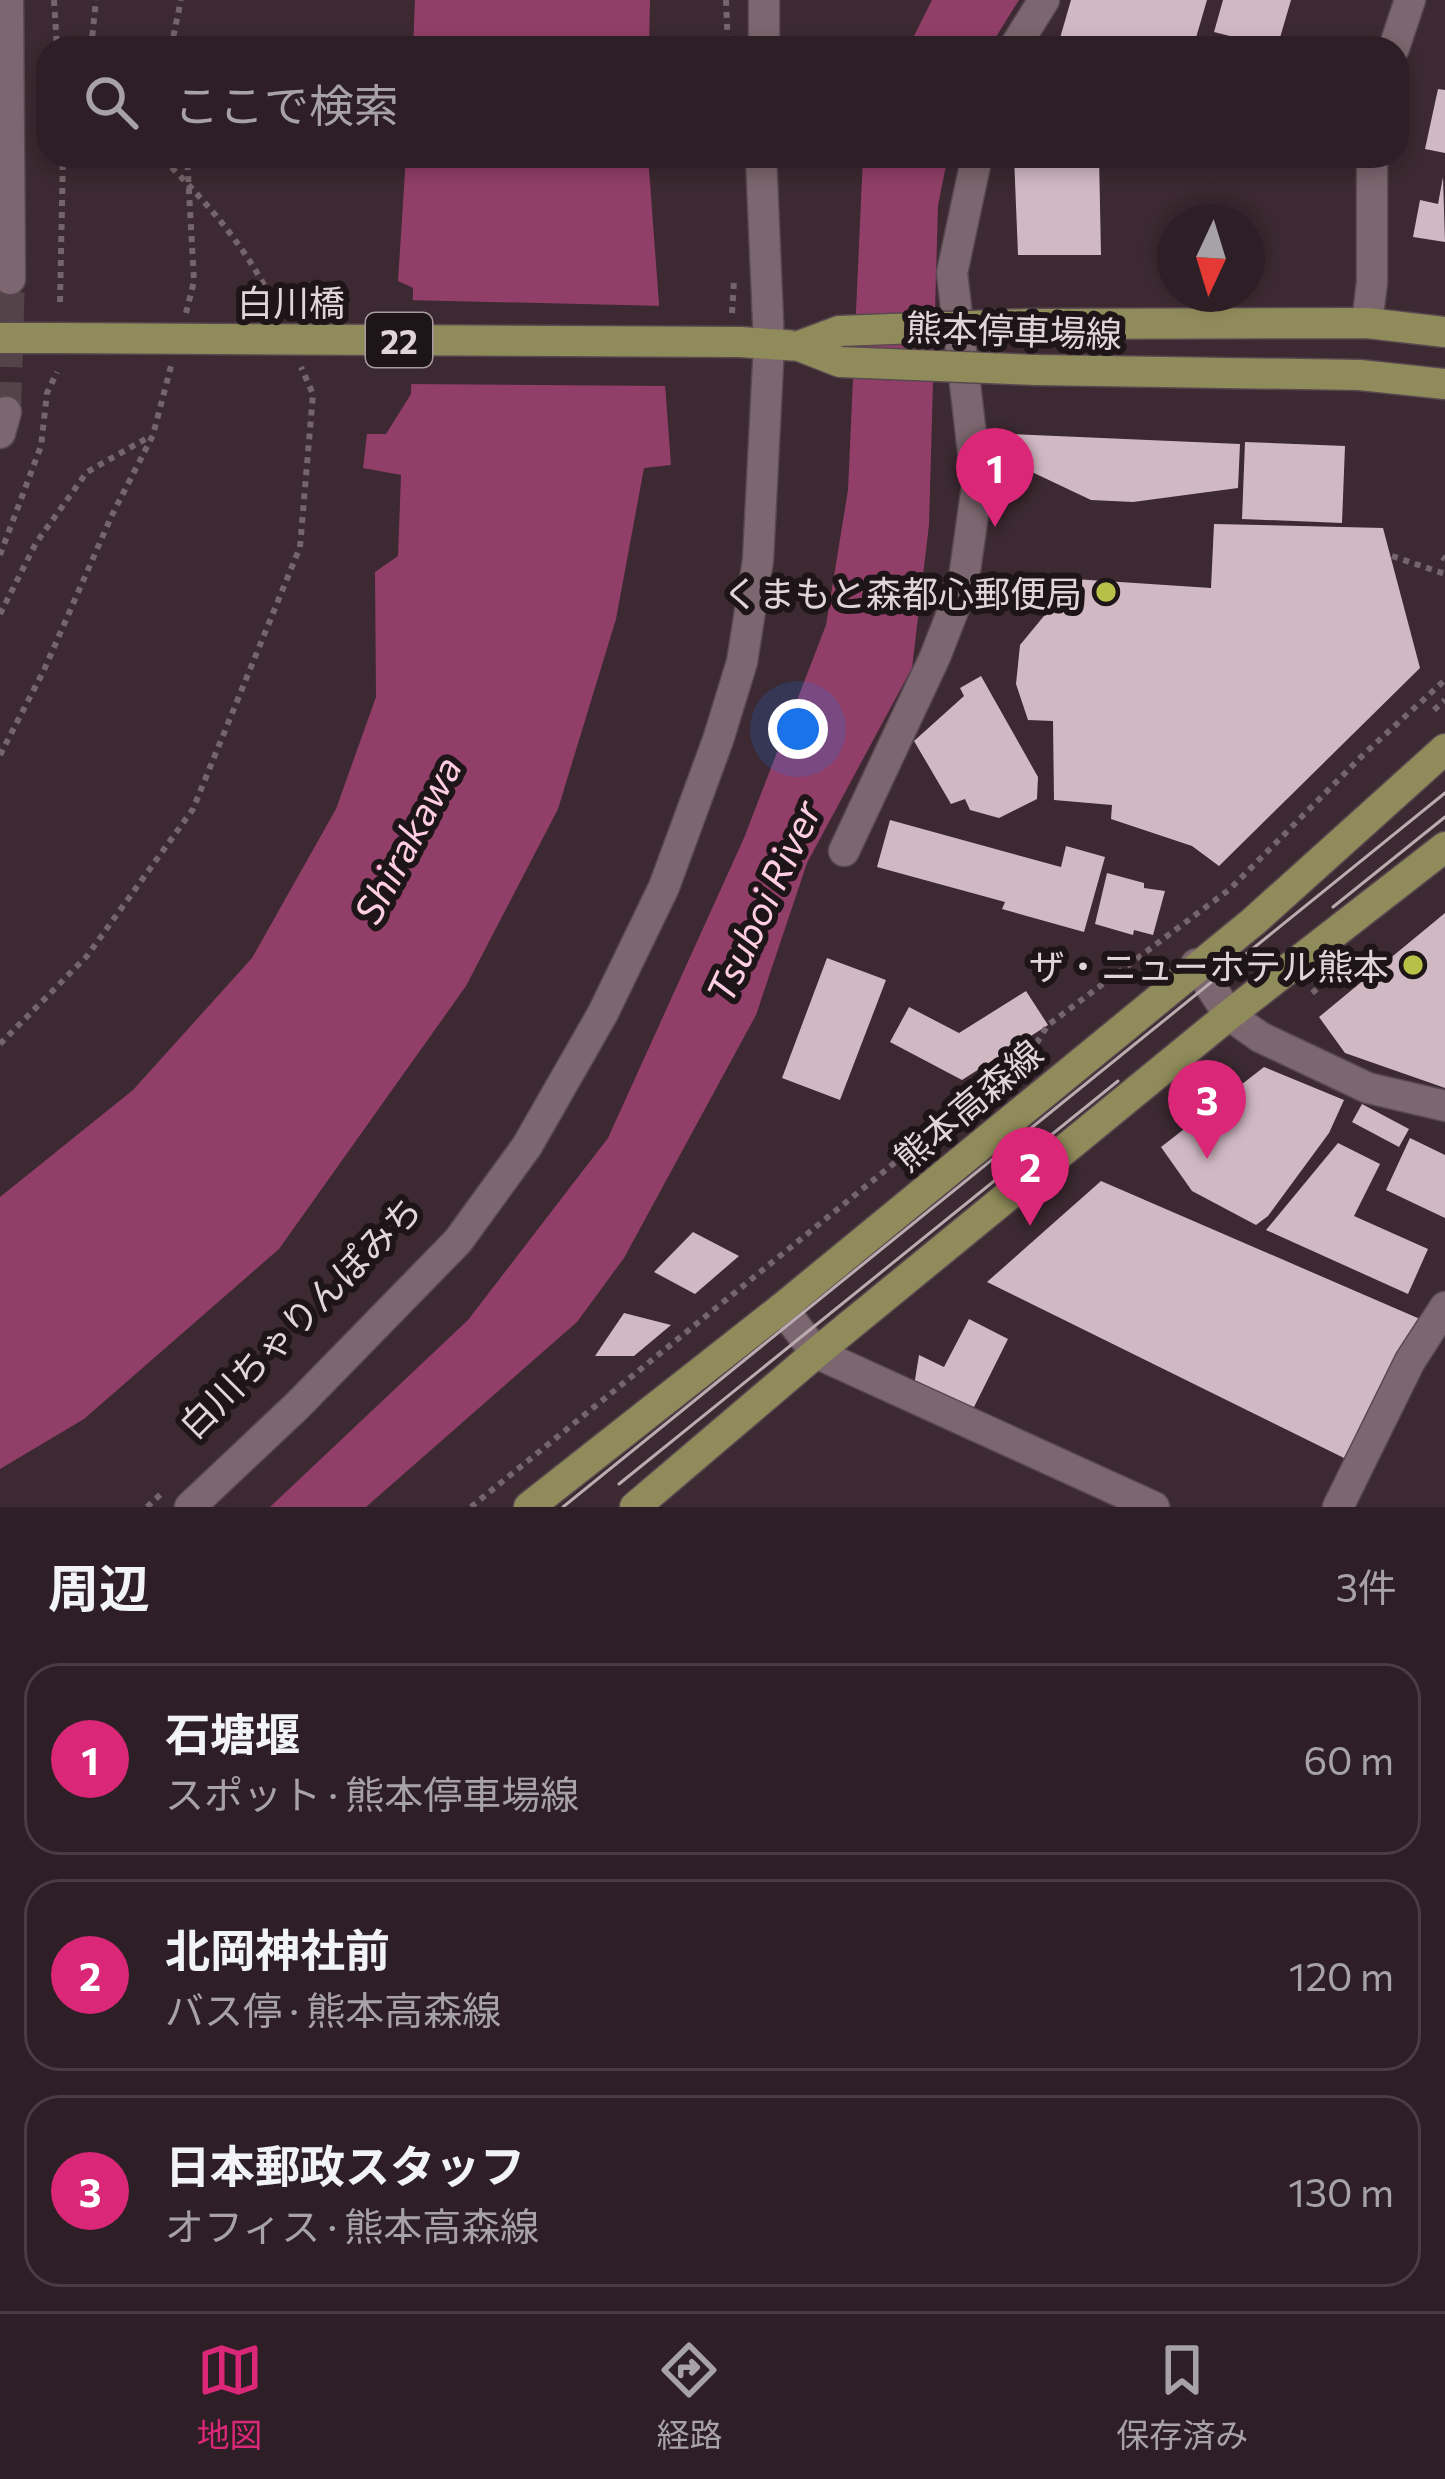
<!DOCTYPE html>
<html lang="ja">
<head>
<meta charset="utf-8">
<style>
  body { margin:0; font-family:Commissioner,"Noto Sans JP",sans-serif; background:#35272d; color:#f1f3f6 }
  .compass { position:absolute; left:1157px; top:204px; width:108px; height:108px; border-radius:50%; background:#2d1f25; box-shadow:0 6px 18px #0003; rotate:184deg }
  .you { position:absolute; left:798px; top:729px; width:42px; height:42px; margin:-30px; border:9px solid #fff; border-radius:50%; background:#1a73e8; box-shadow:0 0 0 18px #1a73e833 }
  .badge { display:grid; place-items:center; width:78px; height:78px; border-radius:50%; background:#db2777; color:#fff; font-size:39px; font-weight:700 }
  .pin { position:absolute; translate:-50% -99px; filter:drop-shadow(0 3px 6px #0008) }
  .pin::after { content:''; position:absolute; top:63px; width:42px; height:36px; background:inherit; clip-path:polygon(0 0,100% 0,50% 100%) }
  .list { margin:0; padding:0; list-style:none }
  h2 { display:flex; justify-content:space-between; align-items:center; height:156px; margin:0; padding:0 48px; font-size:51px }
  h2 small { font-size:39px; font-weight:400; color:#a7a2a7 }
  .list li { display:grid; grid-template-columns:78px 1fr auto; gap:36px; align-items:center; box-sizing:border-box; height:192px; margin:0 24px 24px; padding:0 24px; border:3px solid #483d42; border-radius:36px }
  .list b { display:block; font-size:45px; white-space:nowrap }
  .list p { margin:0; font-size:39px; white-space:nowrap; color:#a7a2a7 }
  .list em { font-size:39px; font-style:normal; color:#a7a2a7 }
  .icon { flex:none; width:66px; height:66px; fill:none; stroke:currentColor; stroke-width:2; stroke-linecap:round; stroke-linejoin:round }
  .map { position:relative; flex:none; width:1445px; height:1507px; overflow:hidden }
  .search { position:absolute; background:#2d1f25; box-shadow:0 6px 18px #0003; left:36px; right:36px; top:36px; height:132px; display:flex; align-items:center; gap:30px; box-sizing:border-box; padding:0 42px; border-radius:36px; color:#a7a2a7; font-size:45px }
  .sheet { height:804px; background:#2d1f25 }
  nav { display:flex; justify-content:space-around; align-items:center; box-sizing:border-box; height:168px; border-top:3px solid #483d42; background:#2d1f25; font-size:33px; color:#a7a2a7 }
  nav a { display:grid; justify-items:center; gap:6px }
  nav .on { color:#db2777 }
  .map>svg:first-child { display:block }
  .water { fill:#913f68 }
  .pier { fill:#3c2931 }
  .building { fill:#d1b9c3 }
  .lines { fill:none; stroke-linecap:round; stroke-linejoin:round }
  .minor-tunnel { stroke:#55434a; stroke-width:30; stroke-dasharray:30 15; stroke-linecap:butt }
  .minor-casing { stroke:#58484f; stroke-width:33 }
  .tertiary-casing { stroke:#58484f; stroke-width:33 }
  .primary-casing { stroke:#58484f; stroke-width:33 }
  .path { stroke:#75646b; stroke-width:6; stroke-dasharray:6 6; stroke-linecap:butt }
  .minor { stroke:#7c666f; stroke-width:30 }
  .tertiary { stroke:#7c666f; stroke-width:30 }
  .primary { stroke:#8f8b5a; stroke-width:30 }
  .tram { stroke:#baacb1; stroke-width:3 }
  .primary-bridge-casing { stroke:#58484f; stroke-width:33; stroke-linecap:butt }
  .primary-bridge { stroke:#8f8b5a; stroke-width:30 }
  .poi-dot { fill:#b7c148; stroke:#1d1518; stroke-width:4.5 }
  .labels { text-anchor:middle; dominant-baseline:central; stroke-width:12; stroke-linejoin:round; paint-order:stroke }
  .shield { fill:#1d1518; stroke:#a79ba0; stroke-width:3 }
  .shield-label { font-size:33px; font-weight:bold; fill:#e2d5da }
  .street-label { font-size:36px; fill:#e2d5da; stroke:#1d1518 }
  .poi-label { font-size:36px; fill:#e2d5da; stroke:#1d1518; text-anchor:end }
  .water-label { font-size:39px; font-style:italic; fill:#ffcee2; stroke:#1d1518 }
</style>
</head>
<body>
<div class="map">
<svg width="1445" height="1507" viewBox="0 0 1445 1507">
  <rect width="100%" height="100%" fill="#3c2931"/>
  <g class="water">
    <polygon points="415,0 650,0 649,48 413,48"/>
    <polygon points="932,0 1019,0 989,48 908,48"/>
    <polygon points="406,156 648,156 671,465 644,468 616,619 558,809 466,986 279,1249 84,1419 0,1469 0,1197 133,1090 252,958 336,809 376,697 375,572 398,556 401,475 363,468 367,434 386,434 411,394 413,288 398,281"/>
    <polygon points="863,156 948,156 938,205 929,525 912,668 807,863 756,1015 624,1258 577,1322 366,1507 270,1507 468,1320 608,1138 744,838 826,625 848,490"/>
  </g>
  <polygon class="pier" points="406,300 665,306 671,386 406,384"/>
  <g class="building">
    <polygon points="1071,0 1207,0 1193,48 1067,48 1058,45"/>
    <polygon points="1223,0 1291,0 1277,48 1214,32"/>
    <polygon points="1438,89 1445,90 1445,153 1425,149"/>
    <polygon points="1014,156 1099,156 1101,255 1018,255"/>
    <polygon points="1443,177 1445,242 1413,237 1420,200 1438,204"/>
    <polygon points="1013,434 1240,444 1238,488 1133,502 1091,500 1011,462"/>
    <polygon points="1245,442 1345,446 1342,523 1242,519"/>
    <polygon points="1214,524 1383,528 1420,668 1219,866 1192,846 1111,819 1112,805 1054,800 1053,721 1028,720 1016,684 1020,645 1058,599 1059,578 1211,588"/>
    <polygon points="981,676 1038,777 1037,799 999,818 970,810 965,799 951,804 914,741 964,696 960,688"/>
    <polygon points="890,820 1061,867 1066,846 1105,857 1084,932 1002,909 1005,902 877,867"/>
    <polygon points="1107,873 1144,883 1144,888 1165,891 1153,935 1134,930 1133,935 1095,924"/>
    <polygon points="1445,913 1445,1088 1345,1053 1319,1017"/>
    <polygon points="827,958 886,980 840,1100 782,1078"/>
    <polygon points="1026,991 1048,1025 962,1080 890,1042 909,1007 959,1033"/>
    <polygon points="1264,1067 1344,1100 1329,1133 1268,1216 1256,1225 1192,1191 1161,1147"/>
    <polygon points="1362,1104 1409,1129 1399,1147 1352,1122"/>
    <polygon points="1410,1138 1445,1155 1445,1218 1386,1190"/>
    <polygon points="1338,1143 1380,1164 1354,1216 1428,1249 1408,1294 1266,1230"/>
    <polygon points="1101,1181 1420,1319 1344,1458 987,1282"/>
    <polygon points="693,1232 739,1256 695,1294 654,1272"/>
    <polygon points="624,1313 671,1325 634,1356 595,1356"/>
    <polygon points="969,1319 1008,1339 974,1407 912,1398 919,1355 944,1367"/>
  </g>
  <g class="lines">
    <polyline class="minor-tunnel" points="6,412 10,279"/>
    <g class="minor-casing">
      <g id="minor">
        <polyline points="8,0 10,279"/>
        <polyline points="764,48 764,0"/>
        <polyline points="1014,48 1044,0"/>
        <polyline points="1394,48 1410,0"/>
        <polyline points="761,156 769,344"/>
        <polyline points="1367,323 1372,282 1372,156"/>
        <polyline points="0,433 6,412"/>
        <polyline points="844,851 935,657 963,585 977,486 952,273 977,156"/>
        <polyline points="1196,964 1229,1015 1260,1037 1368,1088 1445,1106"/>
        <polyline points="782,1308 816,1353 1154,1507"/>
        <polyline points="1338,1507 1410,1361 1445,1307"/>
      </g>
    </g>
    <g class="tertiary-casing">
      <polyline id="tertiary" points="190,1507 298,1405 458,1241 527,1146 603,1013 664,887 718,740 742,662 758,560 769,344"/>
    </g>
    <g class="primary-casing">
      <g id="primary">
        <polyline points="1027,324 1367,323 1445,332"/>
        <polyline points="0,338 58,338"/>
        <polyline points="740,342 799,346"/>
        <polyline points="1036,370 1360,375 1445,384"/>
        <polyline points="529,1507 782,1308 1254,921 1445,749"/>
        <polyline points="635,1507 816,1353 1229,1015 1445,847"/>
      </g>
    </g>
    <g class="path">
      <polyline points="54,0 57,48"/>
      <polyline points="726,0 728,48"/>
      <polyline points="91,48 96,0"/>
      <polyline points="171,48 181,0"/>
      <path d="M152 156 161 157C207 202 251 252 277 311"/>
      <polyline points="63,163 76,156"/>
      <polyline points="60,302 63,156"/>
      <polyline points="186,313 194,281 187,156"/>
      <polyline points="732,313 734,281"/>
      <polyline points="0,555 41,446 47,393 57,372"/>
      <polyline points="1392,556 1445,574"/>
      <polyline points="1442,557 1445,559"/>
      <polyline points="0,614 36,543 87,472 149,437"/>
      <polyline points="1434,710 1445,700"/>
      <polyline points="0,755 44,670 112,515 153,435 171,366"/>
      <polyline points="1312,993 1344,967"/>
      <polyline points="0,1044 87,956 193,809 300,547 313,394 301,367"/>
      <polyline points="147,1507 162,1493"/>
      <polyline points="471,1507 1031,1052 1048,1025 1230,889 1365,753 1445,680"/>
    </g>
    <use href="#minor" class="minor"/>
    <use href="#tertiary" class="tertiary"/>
    <use href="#primary" class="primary"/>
    <g class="tram">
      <polyline points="1333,907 1445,817"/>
      <polyline points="619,1484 1118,1081"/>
      <polyline points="563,1507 1445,793"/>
    </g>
    <g class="primary-bridge-casing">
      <g id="primary-bridge">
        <polyline points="58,338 740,342"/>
        <polyline points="799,346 840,362 1036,370"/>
        <polyline points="799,346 839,331 1027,324"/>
      </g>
    </g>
    <use href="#primary-bridge" class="primary-bridge"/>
  </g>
  <g class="poi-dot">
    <circle cx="1106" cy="592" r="12"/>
    <circle cx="1413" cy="965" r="12"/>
  </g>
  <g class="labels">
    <rect class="shield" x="366" y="313" width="66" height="54" rx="9"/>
    <g class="shield-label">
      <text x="399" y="340">22</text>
    </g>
    <g class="street-label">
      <text x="291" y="301">白川橋</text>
      <text transform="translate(1014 329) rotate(2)">熊本停車場線</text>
      <text transform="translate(967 1104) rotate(-40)">熊本高森線</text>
      <text transform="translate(299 1316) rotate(-45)">白川ちゃりんぽみち</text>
    </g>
    <g class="poi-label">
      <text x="1082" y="592">くまもと森都心郵便局</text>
      <text x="1389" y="965">ザ・ニューホテル熊本</text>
    </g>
    <g class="water-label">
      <text transform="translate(406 839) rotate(-62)">Shirakawa</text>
      <text transform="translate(762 901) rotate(-65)">Tsuboi River</text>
    </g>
  </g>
</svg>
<svg class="compass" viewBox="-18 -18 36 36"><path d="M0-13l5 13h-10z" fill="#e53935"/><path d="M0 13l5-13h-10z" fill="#a7a2a7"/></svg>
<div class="you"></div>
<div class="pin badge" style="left:995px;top:527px">1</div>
<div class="pin badge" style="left:1030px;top:1226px">2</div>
<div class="pin badge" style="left:1207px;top:1159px">3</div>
<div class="search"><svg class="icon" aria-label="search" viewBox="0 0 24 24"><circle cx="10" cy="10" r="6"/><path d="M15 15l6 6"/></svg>ここで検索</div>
</div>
<section class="sheet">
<h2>周辺<small>3件</small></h2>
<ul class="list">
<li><span class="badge">1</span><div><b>石塘堰</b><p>スポット · 熊本停車場線</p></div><em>60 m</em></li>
<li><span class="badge">2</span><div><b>北岡神社前</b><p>バス停 · 熊本高森線</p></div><em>120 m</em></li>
<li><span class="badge">3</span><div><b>日本郵政スタッフ</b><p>オフィス · 熊本高森線</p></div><em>130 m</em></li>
</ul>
</section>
<nav>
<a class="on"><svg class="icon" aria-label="map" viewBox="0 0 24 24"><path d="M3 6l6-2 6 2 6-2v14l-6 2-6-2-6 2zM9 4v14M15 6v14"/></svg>地図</a>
<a><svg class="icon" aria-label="directions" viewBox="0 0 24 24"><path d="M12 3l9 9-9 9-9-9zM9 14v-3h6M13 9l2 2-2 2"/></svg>経路</a>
<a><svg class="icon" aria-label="saved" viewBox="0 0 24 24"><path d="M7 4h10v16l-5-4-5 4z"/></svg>保存済み</a>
</nav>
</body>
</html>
